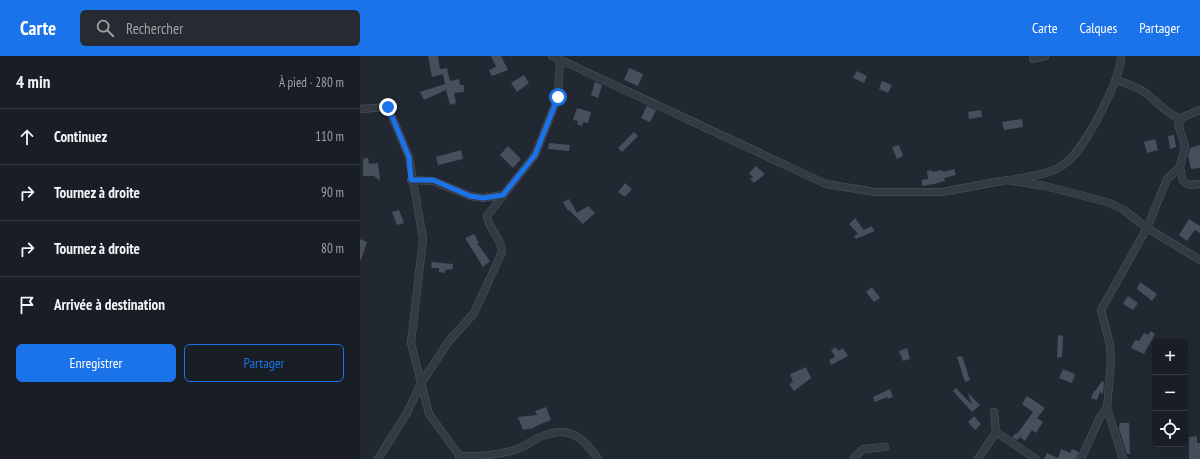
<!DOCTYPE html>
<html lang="fr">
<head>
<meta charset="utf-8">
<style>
  body { margin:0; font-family:"PT Sans Narrow",sans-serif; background:#262b32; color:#f1f3f6 }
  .controls { position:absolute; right:12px; bottom:12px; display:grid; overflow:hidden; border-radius:6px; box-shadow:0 4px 16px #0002 }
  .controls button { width:36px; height:36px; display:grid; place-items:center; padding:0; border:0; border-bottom:1px solid #373c43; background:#191e26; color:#f1f3f6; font:20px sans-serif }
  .stop { position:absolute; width:12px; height:12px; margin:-9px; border:3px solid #1a73e8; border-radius:50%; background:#fff }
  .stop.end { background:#1a73e8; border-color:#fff; box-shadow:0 1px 4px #0008 }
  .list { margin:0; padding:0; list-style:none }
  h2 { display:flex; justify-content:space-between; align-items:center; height:52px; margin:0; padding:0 16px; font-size:17px }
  h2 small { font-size:13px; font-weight:400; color:#9fa2a7 }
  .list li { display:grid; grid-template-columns:26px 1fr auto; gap:12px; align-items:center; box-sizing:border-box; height:56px; padding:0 16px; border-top:1px solid #373c43 }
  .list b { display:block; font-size:15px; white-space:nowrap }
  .list em { font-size:13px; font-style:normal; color:#9fa2a7 }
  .actions { display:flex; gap:8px; padding:12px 16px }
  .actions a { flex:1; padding:9px 0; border:1px solid #1a73e8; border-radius:6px; text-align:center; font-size:14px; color:#1a73e8 }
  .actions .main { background:#1a73e8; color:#fff }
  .icon { flex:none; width:22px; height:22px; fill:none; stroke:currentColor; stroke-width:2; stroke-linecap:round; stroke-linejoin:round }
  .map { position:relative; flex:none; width:840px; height:403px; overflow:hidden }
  header { display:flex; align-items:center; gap:24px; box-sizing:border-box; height:56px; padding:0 20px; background:#1a73e8; color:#fff }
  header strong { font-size:19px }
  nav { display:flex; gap:22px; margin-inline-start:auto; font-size:14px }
  .search { width:280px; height:36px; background:#262b32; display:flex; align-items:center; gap:10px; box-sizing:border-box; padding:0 14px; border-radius:6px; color:#9fa2a7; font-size:15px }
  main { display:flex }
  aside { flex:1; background:#191e26 }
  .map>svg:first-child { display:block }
  .building { fill:#484f5c }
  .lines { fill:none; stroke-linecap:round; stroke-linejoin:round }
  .minor-casing { stroke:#4f555e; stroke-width:8 }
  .minor { stroke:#343a43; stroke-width:7 }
  .route { stroke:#1a73e8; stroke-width:5 }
</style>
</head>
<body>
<header>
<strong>Carte</strong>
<div class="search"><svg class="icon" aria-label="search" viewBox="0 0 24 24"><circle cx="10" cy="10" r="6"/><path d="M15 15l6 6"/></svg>Rechercher</div>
<nav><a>Carte</a><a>Calques</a><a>Partager</a></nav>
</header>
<main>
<aside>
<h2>4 min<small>À pied · 280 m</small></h2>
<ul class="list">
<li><svg class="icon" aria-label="ahead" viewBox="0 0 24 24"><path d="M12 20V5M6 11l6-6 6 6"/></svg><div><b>Continuez</b></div><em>110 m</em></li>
<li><svg class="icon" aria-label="right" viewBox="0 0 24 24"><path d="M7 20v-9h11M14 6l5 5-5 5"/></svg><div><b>Tournez à droite</b></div><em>90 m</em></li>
<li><svg class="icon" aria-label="right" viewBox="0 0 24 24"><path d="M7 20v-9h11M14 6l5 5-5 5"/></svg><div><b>Tournez à droite</b></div><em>80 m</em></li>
<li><svg class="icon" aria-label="arrive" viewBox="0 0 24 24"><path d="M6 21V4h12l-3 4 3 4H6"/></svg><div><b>Arrivée à destination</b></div></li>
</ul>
<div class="actions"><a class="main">Enregistrer</a><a>Partager</a></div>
</aside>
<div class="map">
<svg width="840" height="403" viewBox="0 0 840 403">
  <rect width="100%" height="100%" fill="#212832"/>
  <g class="building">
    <polygon points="68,0 78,0 80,13 87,12 90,25 99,23 100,29 104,29 104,36 94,37 96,47 90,49 86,34 64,44 60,36 85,28 83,18 72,21"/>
    <polygon points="131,0 141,0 148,14 132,20 129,14 136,11"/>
    <polygon points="269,12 283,18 278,30 264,24"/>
    <polygon points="497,15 507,20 504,27 493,22"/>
    <polygon points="164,19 169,27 157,36 151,27"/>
    <polygon points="522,25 532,29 528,37 519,33"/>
    <polygon points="235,26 242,29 238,42 231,39"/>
    <polygon points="287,50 296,54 290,66 281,62"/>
    <polygon points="217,52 231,56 228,67 223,66 222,70 217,68 218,65 213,64"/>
    <polygon points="621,54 622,61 609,63 608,56"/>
    <polygon points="662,63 663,71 644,74 642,66"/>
    <polygon points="274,76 278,80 262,96 258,92"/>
    <polygon points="814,79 816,91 810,93 808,80"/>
    <polygon points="795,83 798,94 787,97 784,86"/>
    <polygon points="189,87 210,89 209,95 188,93"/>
    <polygon points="539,89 543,100 537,103 532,91"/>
    <polygon points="840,89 840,112 831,113 828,100 830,92"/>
    <polygon points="148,90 161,103 153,112 140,99"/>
    <polygon points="101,94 103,103 78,109 76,101"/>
    <polygon points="6,102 8,102 9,108 18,107 20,125 14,120 3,120 3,103"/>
    <polygon points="396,110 405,118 394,127 390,123 393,121 389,117"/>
    <polygon points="594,113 596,119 584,122 585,125 574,128 562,130 562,124 568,123 567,115 572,114 572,116 582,114 583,116"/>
    <polygon points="265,127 272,133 265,141 258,136"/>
    <polygon points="209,143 217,157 228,150 235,157 223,168 209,154 208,155 203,146"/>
    <polygon points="39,154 44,167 37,169 32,156"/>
    <polygon points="495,162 504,174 511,170 515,175 496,183 494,180 498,178 489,168"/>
    <polygon points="829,163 840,170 840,177 835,174 827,185 819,179"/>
    <polygon points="114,178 119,187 117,187 130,205 123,211 105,182"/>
    <polygon points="0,183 7,186 1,204 0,204"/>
    <polygon points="72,206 93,208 93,213 85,214 85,217 79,216 79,212 71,212"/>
    <polygon points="780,226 797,238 792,245 777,233"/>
    <polygon points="512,231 520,242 514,246 506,236"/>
    <polygon points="768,240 778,247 773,254 763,248"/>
    <polygon points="791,275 795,278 784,298 771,292 775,284 779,285 784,277 788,279"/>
    <polygon points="698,279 703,280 702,301 697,302"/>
    <polygon points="476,291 478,295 483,292 488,300 471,309 469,304 475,301 471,294"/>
    <polygon points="547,292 550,303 543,305 539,295"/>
    <polygon points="602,300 610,324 605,326 597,301"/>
    <polygon points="446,311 451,322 434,335 429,328 433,326 430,318"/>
    <polygon points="703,313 715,318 712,327 699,322"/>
    <polygon points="742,325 744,326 743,338 740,336 737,344 731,342 734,335 735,335"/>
    <polygon points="596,332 612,349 608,337 620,349 612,356 593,335"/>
    <polygon points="530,333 533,341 528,343 527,341 515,346 513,341"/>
    <polygon points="667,340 685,352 677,362 683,366 676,377 672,374 665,385 660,381 657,384 652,381 656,377 657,378 673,356 662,348"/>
    <polygon points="186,351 191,364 174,371 174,372 163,374 158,361 177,359 175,355"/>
    <polygon points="614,360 621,368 615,374 608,366"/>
    <polygon points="760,367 769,367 770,398 767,398 759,373"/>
    <polygon points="837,380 837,387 840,387 840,403 829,403 829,381"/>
    <polygon points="701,393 710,397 712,393 719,396 716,403 684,403 687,397 698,402"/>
  </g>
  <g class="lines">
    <g class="minor-casing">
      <g id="minor">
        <polyline points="192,0 466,128 515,136 582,136 647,124 685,130 747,146 764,154 787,172 840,204"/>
        <polyline points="673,3 685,0"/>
        <path d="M756 23C765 28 779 31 787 38 798 47 807 57 821 64"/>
        <polyline points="0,53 28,51 49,101 63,183 51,287 69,358 102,403"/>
        <polyline points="820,111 823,125 829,129 840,128"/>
        <path d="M655 123C672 120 693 118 707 106 725 92 761 23 761 0"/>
        <polyline points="51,124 73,125 110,140 123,142 143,139"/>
        <polyline points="636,376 676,403"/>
        <path d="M99 400C119 400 137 400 157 393 164 391 170 386 176 383 206 368 221 378 238 403"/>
        <path d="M18 403 47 357 60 329 89 285 114 257 142 196C142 182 128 173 127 160L175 99 198 41 200 4"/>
        <polyline points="493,403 503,393 525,391"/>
        <polyline points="618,403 636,376 634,356"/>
        <polyline points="721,403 740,361 747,352"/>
        <polyline points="763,403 747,352 751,305 750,289 741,254 787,172 807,123 820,111 825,90 818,68 823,61 840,54"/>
      </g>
    </g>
    <use href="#minor" class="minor"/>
  </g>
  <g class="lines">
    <polyline class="route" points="28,51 49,101 51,124 73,124 110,140 123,142 143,139 175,99 198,41"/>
  </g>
</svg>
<div class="controls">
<button>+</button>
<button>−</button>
<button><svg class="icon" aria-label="locate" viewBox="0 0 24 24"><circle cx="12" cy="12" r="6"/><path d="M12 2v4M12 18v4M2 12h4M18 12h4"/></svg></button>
</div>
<div class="stop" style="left:198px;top:41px"></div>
<div class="stop end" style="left:28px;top:51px"></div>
</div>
</main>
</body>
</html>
